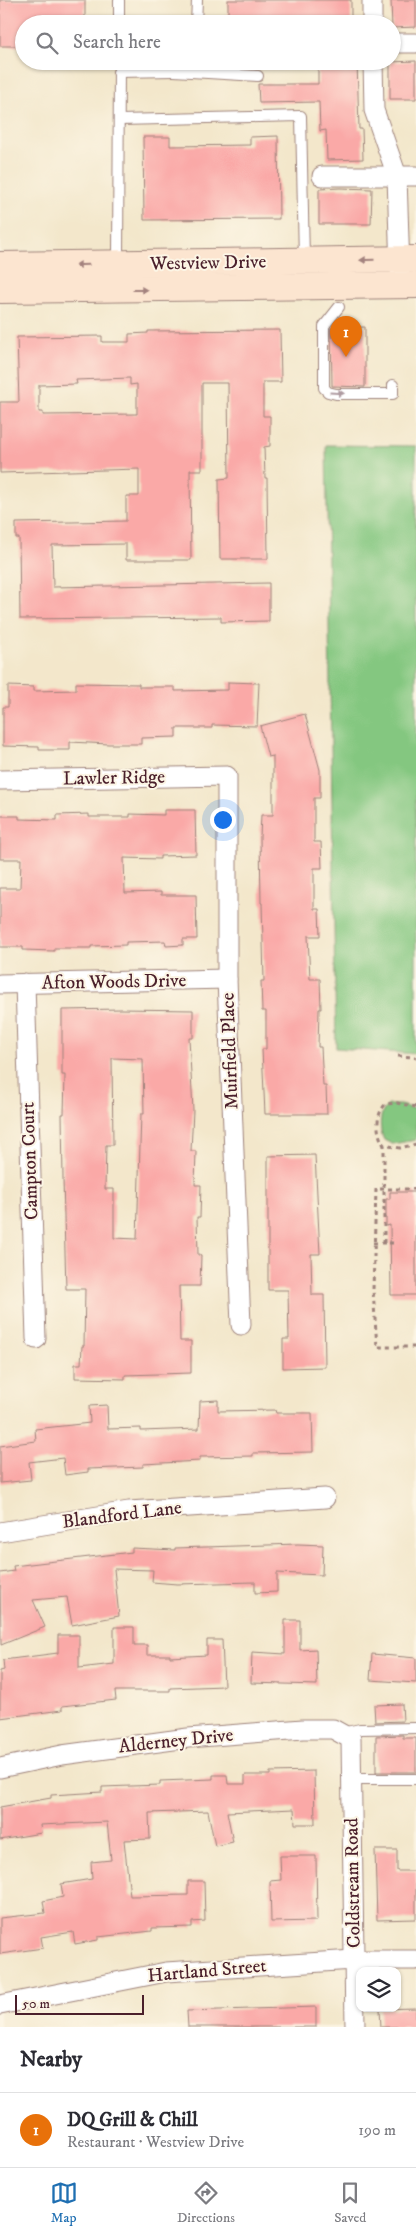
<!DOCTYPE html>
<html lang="en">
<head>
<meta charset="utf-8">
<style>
  body { margin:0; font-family:"IM FELL DW Pica",serif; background:#f2f2f3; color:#2b2b33 }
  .controls { position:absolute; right:15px; bottom:15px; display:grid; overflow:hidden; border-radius:10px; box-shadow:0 1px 4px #0004 }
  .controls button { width:45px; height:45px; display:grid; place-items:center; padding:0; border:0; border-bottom:1px solid #e1e1e2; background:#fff; color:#2b2b33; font:25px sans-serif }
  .scale { position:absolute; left:15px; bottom:12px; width:129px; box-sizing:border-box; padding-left:5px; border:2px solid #4a1f2b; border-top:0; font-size:14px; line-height:18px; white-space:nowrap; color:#4a1f2b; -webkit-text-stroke:4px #fcf5e5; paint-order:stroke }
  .you { position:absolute; left:222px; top:819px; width:18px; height:18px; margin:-12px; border:4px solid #fff; border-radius:50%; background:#1a73e8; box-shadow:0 0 0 8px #1a73e833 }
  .badge { display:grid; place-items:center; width:32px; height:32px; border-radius:50%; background:#1f6fb2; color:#fff; font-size:16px; font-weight:700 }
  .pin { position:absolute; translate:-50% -41px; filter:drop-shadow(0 1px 2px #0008) }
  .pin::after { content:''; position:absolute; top:26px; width:18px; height:15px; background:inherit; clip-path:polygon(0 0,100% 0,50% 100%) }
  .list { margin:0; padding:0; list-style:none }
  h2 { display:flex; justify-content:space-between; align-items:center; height:65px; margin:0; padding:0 20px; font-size:21px }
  h2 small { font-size:16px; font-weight:400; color:#7c7c81 }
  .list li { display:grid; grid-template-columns:32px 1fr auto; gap:15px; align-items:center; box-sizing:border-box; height:75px; padding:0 20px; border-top:1px solid #e1e1e2 }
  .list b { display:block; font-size:19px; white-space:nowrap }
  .list p { margin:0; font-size:16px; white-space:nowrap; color:#7c7c81 }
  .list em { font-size:16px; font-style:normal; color:#7c7c81 }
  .icon { flex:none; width:28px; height:28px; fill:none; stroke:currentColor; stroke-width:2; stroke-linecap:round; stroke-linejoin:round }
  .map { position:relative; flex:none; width:416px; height:2027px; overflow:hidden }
  .search { position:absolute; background:#fff; box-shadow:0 1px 4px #0004; left:15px; right:15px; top:15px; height:55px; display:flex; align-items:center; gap:12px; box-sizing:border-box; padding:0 18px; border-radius:28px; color:#7c7c81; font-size:19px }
  .sheet { height:140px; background:#fff }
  nav { display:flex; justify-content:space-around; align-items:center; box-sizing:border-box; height:70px; border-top:1px solid #e1e1e2; background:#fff; font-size:14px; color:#7c7c81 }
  nav a { display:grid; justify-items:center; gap:2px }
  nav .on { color:#1f6fb2 }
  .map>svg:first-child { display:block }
  .green { fill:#84c780; stroke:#677356 }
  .building { fill:#faa9a7; fill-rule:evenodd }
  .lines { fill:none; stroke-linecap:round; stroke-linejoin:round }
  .service-casing { stroke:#9e837b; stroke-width:12 }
  .minor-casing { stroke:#9e837b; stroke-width:21 }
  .secondary-casing { stroke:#9e837b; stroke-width:28 }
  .path { stroke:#9e837b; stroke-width:3; stroke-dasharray:4 4; stroke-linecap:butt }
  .service { stroke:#fff; stroke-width:10 }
  .minor { stroke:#fff; stroke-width:19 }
  .secondary { stroke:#fce5d0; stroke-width:26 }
  .oneway { fill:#a3827e }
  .oneway2 { fill:#ae9aa0 }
  .labels { text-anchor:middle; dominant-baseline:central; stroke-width:4; stroke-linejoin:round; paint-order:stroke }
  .street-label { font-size:19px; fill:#4a1f2b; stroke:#fcf5e5 }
</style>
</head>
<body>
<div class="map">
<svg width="416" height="2027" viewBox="0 0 416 2027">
  <rect width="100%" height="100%" fill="#fcf5e5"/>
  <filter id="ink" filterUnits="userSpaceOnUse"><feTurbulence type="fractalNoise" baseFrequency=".02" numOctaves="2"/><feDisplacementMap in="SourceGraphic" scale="10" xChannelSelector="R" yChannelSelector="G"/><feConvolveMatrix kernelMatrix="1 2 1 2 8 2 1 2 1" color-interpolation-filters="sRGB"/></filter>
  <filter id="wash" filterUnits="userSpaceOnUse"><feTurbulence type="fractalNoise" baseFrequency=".0096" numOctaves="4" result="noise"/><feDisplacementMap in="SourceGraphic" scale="20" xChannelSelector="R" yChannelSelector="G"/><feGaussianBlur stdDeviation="1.12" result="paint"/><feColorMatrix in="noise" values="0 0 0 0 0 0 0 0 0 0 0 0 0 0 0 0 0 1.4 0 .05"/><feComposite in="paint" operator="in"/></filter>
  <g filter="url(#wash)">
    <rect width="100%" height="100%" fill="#f3e7cb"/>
    <g class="green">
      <polygon points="326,445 416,446 416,1054 336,1048"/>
      <path d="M389 1105H400L416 1109V1140L392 1144 384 1140C379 1130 378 1111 389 1105Z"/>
    </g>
    <g id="blocks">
      <g class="building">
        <polygon points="0,0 85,0 85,24 24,24 24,46 0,46"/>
        <rect x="228" y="0" width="123" height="24"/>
        <polygon points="391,0 416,0 416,27 392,28"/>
        <polygon points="318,61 357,61 359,129 362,129 363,159 327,160 326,130 320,131 319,102 259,103 258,84 318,84"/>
        <polygon points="416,61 416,99 390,99 390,62"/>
        <polygon points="278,136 279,219 144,220 143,137 170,137 170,146 250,145 250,137"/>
        <polygon points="340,188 372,189 371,224 319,224 319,189"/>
        <polygon points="365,327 365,387 332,386 331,328"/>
        <path d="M280 330 281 382H263V416H270V446L264 447 265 478H267L268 559H220L219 479 229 478 228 383H202V470H190L191 560H126V544L52 545 53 587 269 583V621L221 622V617L20 619 19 538H16V523L126 521V496H139V469L0 473V402H19L17 337 102 336V342H129V334L148 333V331ZM130 378V385L137 384V414L43 415V412H39V385L77 384 76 380Z"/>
        <polygon points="228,682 259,683 257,726 212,725 212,728 176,728 176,737 141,738 141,744 109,744 70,742 70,750 39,750 39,747 3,746 3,707 8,707 8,686 34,687 34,691 76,690 76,683 139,684 139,687 175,687 175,691 228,690"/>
        <polygon points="305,714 320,770 320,798 314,798 314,842 321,842 322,868 314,868 314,909 319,909 320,936 308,936 310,979 320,979 321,1009 319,1009 318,1047 321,1047 323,1086 326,1086 327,1114 265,1114 262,1049 266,1049 266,1011 262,1011 261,981 264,981 262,903 261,903 260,837 261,815 273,815 273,756 268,757 260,726"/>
        <polygon points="164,810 195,810 196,855 160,856 160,859 124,858 125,893 161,892 161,895 196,895 197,939 183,939 183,945 166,946 165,941 126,942 126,945 91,946 91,948 54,948 54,951 23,950 23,947 0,947 0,888 20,888 21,859 0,859 0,816 19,816 19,819 57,820 57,815 89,814 89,817 130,817 130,814 164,815"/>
        <path d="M121 1009 193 1010V1038H189L193 1110 191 1151H196L195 1185H201L200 1217H197L198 1255H201L200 1286H179L180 1341H191V1373L125 1375V1379L75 1378V1364H81L82 1346H84L85 1289H66L63 1179 62 1114H64L65 1075H62V1010ZM112 1058 143 1059 144 1114H141L137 1239 114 1238V1189H105L106 1145H113Z"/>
        <polygon points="315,1155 320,1254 311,1254 312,1295 324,1295 325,1367 283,1368 283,1339 289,1339 288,1290 268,1290 268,1156"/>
        <polygon points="390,1192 416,1192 416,1295 391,1295 390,1225 386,1226 386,1199 390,1199"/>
        <polygon points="218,1400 218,1411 275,1410 276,1413 312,1413 313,1452 253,1453 253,1456 200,1457 200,1461 143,1464 143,1467 88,1469 88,1472 65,1475 63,1458 29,1462 31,1480 0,1483 0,1446 36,1441 35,1429 90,1423 89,1406 107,1405 108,1429 141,1428 141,1431 199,1429 200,1401"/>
        <polygon points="298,1544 323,1545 322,1575 277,1573 277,1592 255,1593 255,1582 177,1584 152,1582 153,1570 114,1569 119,1616 72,1625 67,1597 33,1600 45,1627 1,1645 0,1573 14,1571 13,1566 132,1552 132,1548 175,1550 175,1548"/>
        <polygon points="285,1620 300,1620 300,1650 316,1649 317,1685 251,1683 252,1652 285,1654"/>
        <polygon points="114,1627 134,1627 134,1645 147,1645 147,1655 170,1655 170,1657 207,1655 207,1640 222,1640 224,1686 170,1688 170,1691 115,1691 116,1700 62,1706 62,1710 0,1718 0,1671 4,1670 3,1660 58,1653 58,1635 79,1635 79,1668 114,1664"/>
        <polygon points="372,1654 416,1658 416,1683 370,1680"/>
        <polygon points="402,1704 403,1721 375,1722 374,1705"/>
        <polygon points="403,1735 403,1738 416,1738 416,1772 376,1772 376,1736"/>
        <polygon points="314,1771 315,1824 295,1824 294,1809 227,1812 233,1842 215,1846 208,1811 149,1813 150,1839 124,1840 130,1896 188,1895 188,1881 204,1881 205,1921 192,1922 192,1927 152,1928 152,1931 98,1937 98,1940 75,1944 73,1932 41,1937 43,1948 0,1954 0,1918 45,1913 43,1901 63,1897 61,1884 92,1879 91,1862 111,1860 107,1822 40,1825 41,1833 0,1840 0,1807 51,1798 51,1795 102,1792 102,1787 160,1785 160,1781 213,1779 213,1775 227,1775 228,1784 245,1784 245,1775 270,1775 270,1772"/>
        <polygon points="375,1850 397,1850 397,1871 416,1871 416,1919 377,1920"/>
        <polygon points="280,1856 316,1856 317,1921 271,1922 270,1881 281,1880"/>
        <polygon points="316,2007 316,2027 188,2027 187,2011"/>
        <polygon points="416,2008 416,2027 381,2027 380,2009"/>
      </g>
    </g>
  </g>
  <g filter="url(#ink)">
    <use href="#blocks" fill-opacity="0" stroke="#9e837b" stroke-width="1"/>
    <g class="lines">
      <g class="service-casing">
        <g id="service">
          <polyline points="119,24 119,0"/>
          <polyline points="196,24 197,0"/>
          <polyline points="174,71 258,76"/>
          <polyline points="118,72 174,71 187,61"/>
          <polyline points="119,120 301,116 304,260"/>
          <polyline points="118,263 119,61"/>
          <polyline points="339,307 324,326 324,388 328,392 336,394 393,394 393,385"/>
          <polyline points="342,1733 360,1729 416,1728"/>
          <polyline points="352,1779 416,1779"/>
        </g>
      </g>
      <g class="minor-casing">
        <g id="minor">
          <polyline points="372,0 372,24"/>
          <polyline points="392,43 416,43"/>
          <polyline points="373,61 374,110 397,176 400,271"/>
          <polyline points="322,176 416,176"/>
          <polyline points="0,780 227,776 227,979 241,1325"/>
          <polyline points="25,983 36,1339"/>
          <polyline points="0,984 227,979"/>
          <polyline points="0,1532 129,1511 325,1498"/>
          <polyline points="0,1768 62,1755 188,1738 303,1729 333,1729 351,1739 355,2027"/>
          <polyline points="0,2005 166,1972 354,1960 416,1960"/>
        </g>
      </g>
      <g class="secondary-casing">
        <g id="secondary">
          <polyline points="0,265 416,259"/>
          <polyline points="0,290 416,285"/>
        </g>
      </g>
      <g class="path">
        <polyline points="398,1056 416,1057"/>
        <path d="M416 1107 397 1103 386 1104C375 1114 376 1134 384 1145L400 1148 416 1144"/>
        <polyline points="416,1189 376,1189 373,1290 377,1347 416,1347"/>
        <polyline points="373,1243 393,1243"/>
        <polyline points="384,1243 384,1145"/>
      </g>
      <use href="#service" class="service"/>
      <use href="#minor" class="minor"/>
      <use href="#secondary" class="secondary"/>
    </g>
    <defs><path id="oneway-solid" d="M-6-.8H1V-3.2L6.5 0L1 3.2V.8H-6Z" transform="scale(1.25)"/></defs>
    <g class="oneway">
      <use href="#oneway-solid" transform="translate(367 260) rotate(179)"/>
      <use href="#oneway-solid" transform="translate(82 265) rotate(179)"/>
      <use href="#oneway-solid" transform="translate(140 290)"/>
    </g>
    <use class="oneway2" href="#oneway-solid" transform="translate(337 393) rotate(4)"/>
  </g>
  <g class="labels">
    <g class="street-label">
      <text transform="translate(208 263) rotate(-1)">Westview Drive</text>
      <text transform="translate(114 778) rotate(-1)">Lawler Ridge</text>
      <text transform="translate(114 982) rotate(-1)">Afton Woods Drive</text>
      <text transform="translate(230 1051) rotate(-92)">Muirfield Place</text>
      <text transform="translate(30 1161) rotate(-92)">Campton Court</text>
      <text transform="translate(122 1515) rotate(-7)">Blandford Lane</text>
      <text transform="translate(176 1741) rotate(-6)">Alderney Drive</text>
      <text transform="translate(353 1883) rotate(-91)">Coldstream Road</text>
      <text transform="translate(207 1971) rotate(-5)">Hartland Street</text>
    </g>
  </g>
</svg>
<div class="controls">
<button><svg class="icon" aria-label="layers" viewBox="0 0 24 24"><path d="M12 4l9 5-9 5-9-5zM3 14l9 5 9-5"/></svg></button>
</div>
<div class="scale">50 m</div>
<div class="you"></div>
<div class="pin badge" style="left:346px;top:357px;background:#e8710a">1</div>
<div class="search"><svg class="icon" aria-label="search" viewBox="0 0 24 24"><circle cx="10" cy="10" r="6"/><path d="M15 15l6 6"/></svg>Search here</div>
</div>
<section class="sheet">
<h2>Nearby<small></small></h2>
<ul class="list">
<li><span class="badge" style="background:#e8710a">1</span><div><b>DQ Grill &amp; Chill</b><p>Restaurant · Westview Drive</p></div><em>190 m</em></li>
</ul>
</section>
<nav>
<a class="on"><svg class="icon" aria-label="map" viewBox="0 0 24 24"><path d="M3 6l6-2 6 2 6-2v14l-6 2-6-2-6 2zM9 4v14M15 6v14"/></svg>Map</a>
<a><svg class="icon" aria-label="directions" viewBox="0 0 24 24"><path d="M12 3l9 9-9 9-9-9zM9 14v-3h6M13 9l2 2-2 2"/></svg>Directions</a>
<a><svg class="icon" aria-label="saved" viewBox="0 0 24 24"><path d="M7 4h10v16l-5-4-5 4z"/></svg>Saved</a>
</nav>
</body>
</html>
